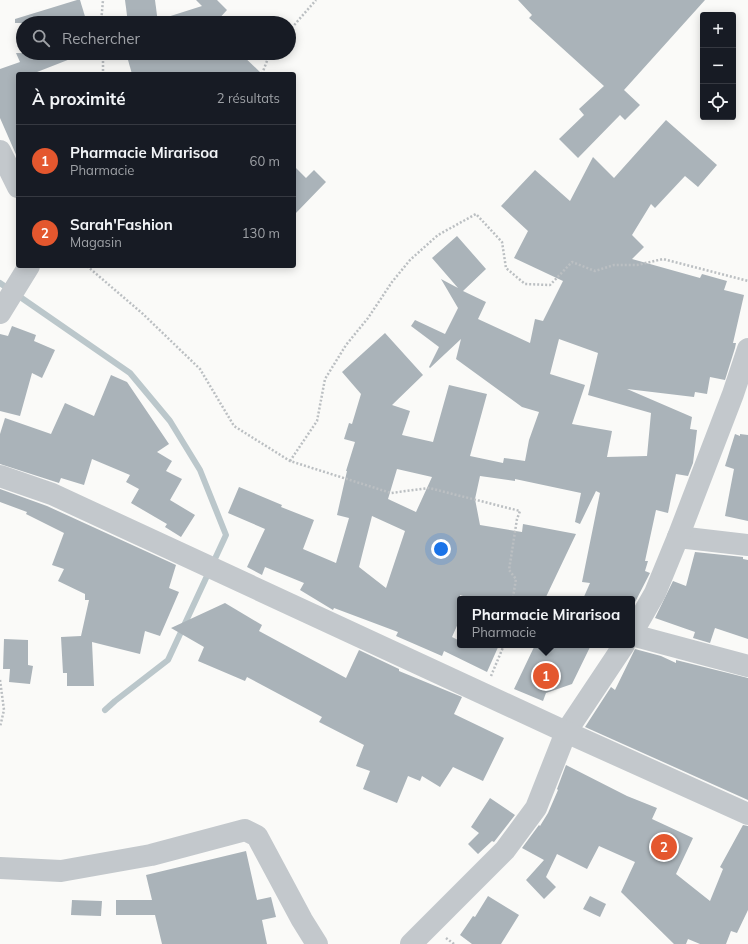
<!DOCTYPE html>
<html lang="fr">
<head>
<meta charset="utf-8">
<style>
  body { margin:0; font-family:Mulish,sans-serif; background:#20242c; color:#f1f3f6 }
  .controls { position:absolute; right:12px; top:12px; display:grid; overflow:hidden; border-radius:4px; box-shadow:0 2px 10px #0003 }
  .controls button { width:36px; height:36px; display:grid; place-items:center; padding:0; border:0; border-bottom:1px solid #363941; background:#171b24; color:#f1f3f6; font:20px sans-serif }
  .you { position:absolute; left:441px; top:549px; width:14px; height:14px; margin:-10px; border:3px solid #fff; border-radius:50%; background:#1a73e8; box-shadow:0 0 0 6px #1a73e833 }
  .badge { display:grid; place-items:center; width:26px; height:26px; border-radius:50%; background:#e4572e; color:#fff; font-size:13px; font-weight:700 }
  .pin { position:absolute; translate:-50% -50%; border:2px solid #fff; box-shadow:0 1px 4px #0006 }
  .popup { position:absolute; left:457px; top:596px; width:178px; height:52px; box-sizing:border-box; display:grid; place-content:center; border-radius:4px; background:#171b24; filter:drop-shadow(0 1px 3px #0005); font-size:13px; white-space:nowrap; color:#9ea1a6 }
  .popup b { font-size:15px; color:#f1f3f6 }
  .popup::after { content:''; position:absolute; left:50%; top:100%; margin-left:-8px; border:8px solid transparent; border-top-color:#171b24 }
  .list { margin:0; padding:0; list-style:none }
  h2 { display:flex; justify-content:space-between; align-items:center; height:52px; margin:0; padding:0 16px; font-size:17px }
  h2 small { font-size:13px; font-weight:400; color:#9ea1a6 }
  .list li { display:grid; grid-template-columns:26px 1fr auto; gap:12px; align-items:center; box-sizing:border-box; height:72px; padding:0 16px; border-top:1px solid #363941 }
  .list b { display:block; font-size:15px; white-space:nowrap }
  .list p { margin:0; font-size:13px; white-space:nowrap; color:#9ea1a6 }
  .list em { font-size:13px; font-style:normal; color:#9ea1a6 }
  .icon { flex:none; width:22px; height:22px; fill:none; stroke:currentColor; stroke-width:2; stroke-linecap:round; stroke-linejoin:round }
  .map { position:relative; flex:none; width:748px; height:944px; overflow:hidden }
  .search { position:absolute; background:#171b24; box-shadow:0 2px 10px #0003; left:16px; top:16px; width:280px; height:44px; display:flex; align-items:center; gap:10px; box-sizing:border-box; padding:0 14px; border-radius:22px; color:#9ea1a6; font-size:15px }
  .panel { position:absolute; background:#171b24; box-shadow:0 2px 10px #0003; left:16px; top:72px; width:280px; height:196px; border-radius:4px }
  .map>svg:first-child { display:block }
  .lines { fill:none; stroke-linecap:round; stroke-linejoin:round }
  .stream { stroke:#bbc7cb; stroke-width:6 }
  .building { fill:#aab3b9; fill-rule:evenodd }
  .path { stroke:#bbbfc2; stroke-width:2.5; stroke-dasharray:2 2; stroke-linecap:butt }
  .minor { stroke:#c3c8cc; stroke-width:22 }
  .tertiary { stroke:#c3c8cc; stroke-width:22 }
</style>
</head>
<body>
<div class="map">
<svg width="748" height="944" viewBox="0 0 748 944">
  <rect width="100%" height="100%" fill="#fafaf8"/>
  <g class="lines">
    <polyline class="stream" points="0,283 130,373 170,421 200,470 226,535 168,660 115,701 105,710"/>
  </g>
  <g class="building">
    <polygon points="77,0 80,0 87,23 15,23 15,19"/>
    <polygon points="125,0 155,0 158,23 128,23"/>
    <polygon points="196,0 217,0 227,10 215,23 158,23 158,20 202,6"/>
    <polygon points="518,0 705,0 624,90 640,105 625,120 620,115 578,158 559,139 584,115 579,109 604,86 529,18 532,15"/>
    <polygon points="16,53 83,54 32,74 18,74 18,159 0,118 0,69 20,62"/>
    <polygon points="126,53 240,53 262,74 132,74"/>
    <path d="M666 120 717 165 698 187 685 176 655 208 651 204 632 235 644 247 632 259 700 278 702 274 727 281 724 290 744 295 733 343H736L735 348 725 380 710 377 707 394 695 392 694 397 627 389 692 417 690 429 697 430 693 463 688 476 676 474 668 513 656 510 645 561H648L645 571 650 573 632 608V599H583L590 583 582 582 600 493 596 491 580 524 575 522 581 493 515 479V481L480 476 475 499 480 525 522 532 523 524 576 534 545 599H472L460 595V619L452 637 460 641V645H499L487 672 444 651 442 656 396 636 398 632 334 608 333 610 300 590 304 583 265 567 262 575 247 567 265 529 228 513 239 487 282 505 281 507 314 520 303 549 336 563 349 518 337 515 347 471H346L355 442 344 439 349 423 352 424 361 394 342 372 385 333 423 375 392 405 410 411 402 435 433 442 449 385 487 394 470 456 503 463 504 458 525 461 529 440 539 412 522 407 456 359 461 339 430 368 429 367 439 347 411 326 415 320 445 334 458 308 441 279 458 288 432 258 457 236 486 269 463 291 486 302 478 319 530 343 535 319 543 321 563 281 514 258 528 231 501 206 535 170 570 201 593 157 614 178ZM559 339 598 353 588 395 651 413 647 456 607 457 612 431 572 424 585 385 550 374ZM397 469 432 477 416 512 388 499ZM372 516 405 531 386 588 359 567Z"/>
    <polygon points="294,166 306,178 314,170 326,182 294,215"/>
    <polygon points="12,326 36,335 34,341 55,350 42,378 32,373 20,416 0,411 0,334 8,336"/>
    <polygon points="111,375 127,382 169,444 157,452 172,461 166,471 182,479 170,500 195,515 181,537 165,527 167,524 131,503 139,489 126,482 130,475 92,459 84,485 61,478 59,483 0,464 0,434 5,418 51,434 65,403 94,416"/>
    <polygon points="735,434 740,436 740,434 748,435 748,521 725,516 734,469 725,466"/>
    <polygon points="0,489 47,506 176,565 169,588 179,592 160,636 145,631 140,654 92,642 94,686 67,686 67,673 63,673 61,637 81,636 89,600 85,600 85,594 58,581 64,569 52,565 64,533 26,514 27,512 0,502"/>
    <polygon points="695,552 743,557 743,559 748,560 748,639 715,628 710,643 693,638 695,632 655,618 673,581 686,586"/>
    <polygon points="225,603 262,625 259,631 346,678 359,650 399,669 399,671 462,697 454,714 504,738 483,781 453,767 440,787 422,776 420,781 408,776 397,803 363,789 370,771 356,766 364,745 319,722 322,717 247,677 245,681 198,661 204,647 171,628"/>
    <polygon points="4,639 28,640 28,665 33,666 30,684 9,682 10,669 3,669"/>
    <polygon points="535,645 591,645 572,684 546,693 543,701 514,689"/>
    <polygon points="635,649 661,656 676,663 676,660 748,678 748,800 585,727 611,687 615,690"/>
    <polygon points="566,765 627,796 657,808 652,819 693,838 676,874 710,901 723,869 720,867 743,825 748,826 748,910 737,933 731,931 726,944 700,944 688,939 686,944 674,944 621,892 635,862 599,846 587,869 557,854 546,877 556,887 544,899 526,880 544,860 522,848 539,825 540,826 548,813 558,790 557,789"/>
    <polygon points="490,798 515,815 494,842 492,841 478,854 468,844 479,833 471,827"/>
    <polygon points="246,851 257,900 271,897 276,917 262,920 267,944 162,944 155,915 116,915 116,900 152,900 146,875"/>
    <polygon points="488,896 519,915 501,944 472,944 460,935 473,916 475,917"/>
    <polygon points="590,896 606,904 600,917 583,909"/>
    <polygon points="72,900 102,901 101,916 71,915"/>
  </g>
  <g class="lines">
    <g class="path">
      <polyline points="101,23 103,0"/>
      <polyline points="289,31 316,0"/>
      <polyline points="103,53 103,74"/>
      <polyline points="262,74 270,53"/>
      <polyline points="87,266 143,314 200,369 234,426 290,461 391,493 429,488 520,511 517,519 509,570 516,579 513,597 520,599"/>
      <polyline points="290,461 317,421 325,379 346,345 368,318 392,282 410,260 438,235 476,214 502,242 506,268 525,284 550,285 572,262 595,271 614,265 637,265 663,259 748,281"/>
      <polyline points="491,676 504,645"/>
      <polyline points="0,680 4,710 0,727"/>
      <polyline points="446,938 454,944"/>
    </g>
    <g class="minor">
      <polyline points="0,151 18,187"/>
      <polyline points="0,313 29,266"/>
      <polyline points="678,537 748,545"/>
      <polyline points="632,633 655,593 678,537 733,394 748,349"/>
      <polyline points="632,635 748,666"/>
      <polyline points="0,868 61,871 151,855 245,830 257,836 302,920 317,944"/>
      <polyline points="411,944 505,850 536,808 566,732 624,645"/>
    </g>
    <polyline class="tertiary" points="0,476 52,494 566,732 748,814"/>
  </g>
</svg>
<div class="controls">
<button>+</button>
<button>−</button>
<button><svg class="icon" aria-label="locate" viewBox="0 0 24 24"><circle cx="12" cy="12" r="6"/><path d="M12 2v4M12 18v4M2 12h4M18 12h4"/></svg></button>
</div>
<div class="you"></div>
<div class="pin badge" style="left:546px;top:676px">1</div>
<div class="popup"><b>Pharmacie Mirarisoa</b>Pharmacie</div>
<div class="pin badge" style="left:664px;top:847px">2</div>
<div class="search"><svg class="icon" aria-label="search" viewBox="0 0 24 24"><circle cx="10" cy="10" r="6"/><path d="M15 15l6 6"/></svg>Rechercher</div>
<section class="panel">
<h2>À proximité<small>2 résultats</small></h2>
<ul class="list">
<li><span class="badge">1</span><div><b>Pharmacie Mirarisoa</b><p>Pharmacie</p></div><em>60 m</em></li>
<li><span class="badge">2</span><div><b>Sarah'Fashion</b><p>Magasin</p></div><em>130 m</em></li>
</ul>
</section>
</div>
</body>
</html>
